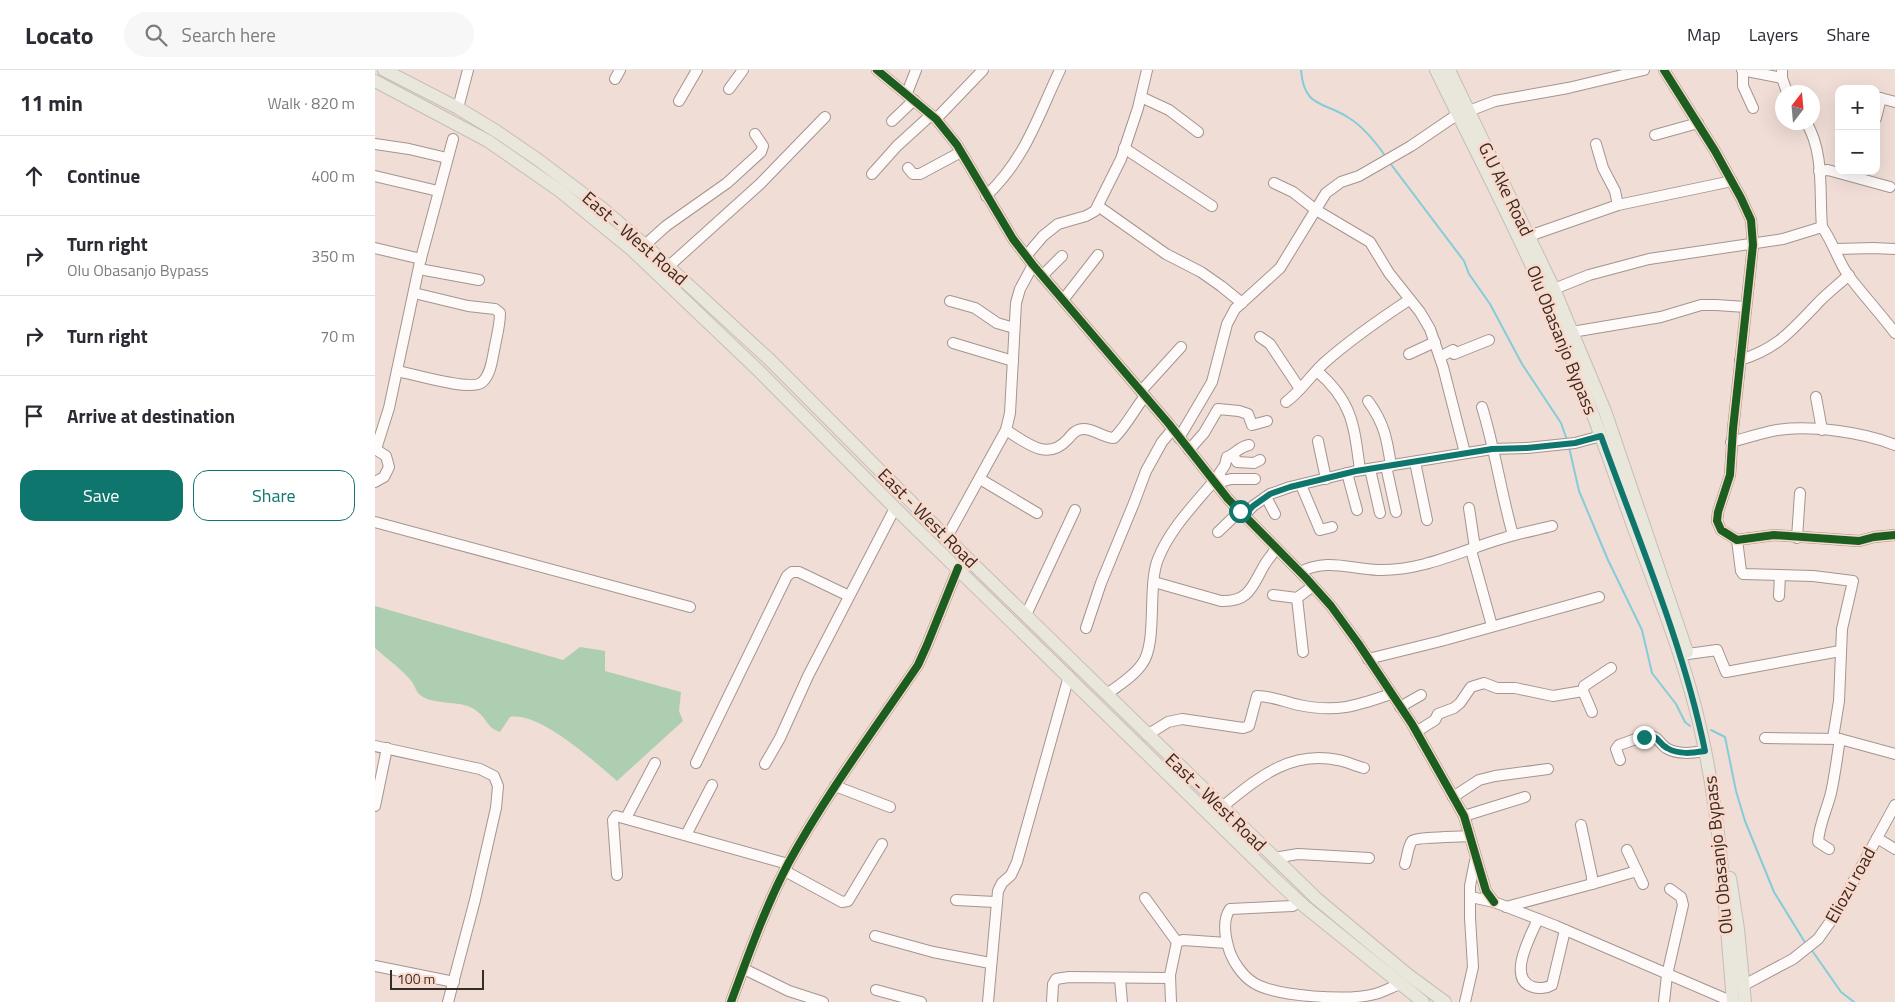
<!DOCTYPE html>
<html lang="en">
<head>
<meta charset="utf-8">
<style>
  body { margin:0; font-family:"Titillium Web",sans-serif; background:#f7f7f7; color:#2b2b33 }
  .controls { position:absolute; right:15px; top:15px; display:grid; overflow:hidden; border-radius:10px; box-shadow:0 5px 20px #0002 }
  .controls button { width:45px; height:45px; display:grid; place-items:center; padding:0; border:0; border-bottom:1px solid #e1e1e2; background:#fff; color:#2b2b33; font:25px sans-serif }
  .compass { position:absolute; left:1400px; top:15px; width:45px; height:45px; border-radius:50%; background:#fff; box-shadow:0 5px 20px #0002; rotate:16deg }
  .scale { position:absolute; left:15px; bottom:12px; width:94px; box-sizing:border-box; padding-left:5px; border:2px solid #382c26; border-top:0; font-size:14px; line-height:18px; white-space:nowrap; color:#382c26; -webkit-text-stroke:4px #fad9cb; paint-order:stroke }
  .stop { position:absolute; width:15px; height:15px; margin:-11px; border:4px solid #0f766e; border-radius:50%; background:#fff }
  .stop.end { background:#0f766e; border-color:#fff; box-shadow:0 1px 5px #0008 }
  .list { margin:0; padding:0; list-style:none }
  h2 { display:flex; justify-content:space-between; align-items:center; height:65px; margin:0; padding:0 20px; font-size:21px }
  h2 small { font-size:16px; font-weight:400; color:#7c7c81 }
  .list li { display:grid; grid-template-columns:32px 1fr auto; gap:15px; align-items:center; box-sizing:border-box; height:80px; padding:0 20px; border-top:1px solid #e1e1e2 }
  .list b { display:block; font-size:19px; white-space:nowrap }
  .list p { margin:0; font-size:16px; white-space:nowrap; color:#7c7c81 }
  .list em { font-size:16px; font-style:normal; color:#7c7c81 }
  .actions { display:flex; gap:10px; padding:15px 20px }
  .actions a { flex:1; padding:11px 0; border:1px solid #0f766e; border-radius:15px; text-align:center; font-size:18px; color:#0f766e }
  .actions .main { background:#0f766e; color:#fff }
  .icon { flex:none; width:28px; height:28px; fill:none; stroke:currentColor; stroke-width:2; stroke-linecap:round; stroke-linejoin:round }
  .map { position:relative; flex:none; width:1520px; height:932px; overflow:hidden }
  header { display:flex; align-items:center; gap:30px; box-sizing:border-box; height:70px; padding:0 25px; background:#fff; border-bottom:1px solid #e1e1e2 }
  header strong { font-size:24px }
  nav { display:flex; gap:28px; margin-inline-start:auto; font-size:18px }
  .search { width:350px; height:45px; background:#f7f7f7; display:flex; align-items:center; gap:12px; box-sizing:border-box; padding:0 18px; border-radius:28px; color:#7c7c81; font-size:19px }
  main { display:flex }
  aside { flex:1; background:#fff }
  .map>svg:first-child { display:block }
  .green { fill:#aeceb1 }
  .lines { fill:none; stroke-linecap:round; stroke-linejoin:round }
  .stream { stroke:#85ccda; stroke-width:2 }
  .minor-casing { stroke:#a39590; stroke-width:12 }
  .major-casing { stroke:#c6bdb9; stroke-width:14 }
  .minor { stroke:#fdfaf9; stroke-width:10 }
  .major { stroke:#e9e6dc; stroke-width:12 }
  .cycleway-casing { stroke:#fad9cb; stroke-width:11 }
  .cycleway { stroke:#1b5e20; stroke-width:8 }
  .route { stroke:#0f766e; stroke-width:6 }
  .labels { text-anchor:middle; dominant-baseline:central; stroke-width:5; stroke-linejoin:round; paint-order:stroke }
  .street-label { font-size:18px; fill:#382c26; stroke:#fad9cb }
</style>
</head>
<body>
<header>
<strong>Locato</strong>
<div class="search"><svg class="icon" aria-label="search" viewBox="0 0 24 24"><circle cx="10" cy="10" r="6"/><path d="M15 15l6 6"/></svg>Search here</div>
<nav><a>Map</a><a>Layers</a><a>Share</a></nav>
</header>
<main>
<aside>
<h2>11 min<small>Walk · 820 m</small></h2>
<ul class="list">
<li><svg class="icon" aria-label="ahead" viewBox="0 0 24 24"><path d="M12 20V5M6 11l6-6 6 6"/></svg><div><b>Continue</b></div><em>400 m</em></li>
<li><svg class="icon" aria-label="right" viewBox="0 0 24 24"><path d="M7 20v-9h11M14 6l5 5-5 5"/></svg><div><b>Turn right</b><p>Olu Obasanjo Bypass</p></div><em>350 m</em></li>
<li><svg class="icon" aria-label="right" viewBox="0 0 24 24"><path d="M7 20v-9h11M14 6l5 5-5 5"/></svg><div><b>Turn right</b></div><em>70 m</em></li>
<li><svg class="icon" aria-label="arrive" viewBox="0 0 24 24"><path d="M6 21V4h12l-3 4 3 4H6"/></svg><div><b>Arrive at destination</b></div></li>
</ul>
<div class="actions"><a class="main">Save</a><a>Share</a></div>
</aside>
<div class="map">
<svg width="1520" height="932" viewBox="0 0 1520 932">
  <rect width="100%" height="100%" fill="#f0ddd6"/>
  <path class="green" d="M0 536 188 590 205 577 230 581V601L306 622 304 641 308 651 242 711C220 692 164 641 135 647L125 662C111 657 113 650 103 642 89 629 64 636 48 627 41 623 41 618 37 612 27 599 12 589 0 578Z"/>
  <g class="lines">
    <g class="stream">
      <path d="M926 0C929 39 949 31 974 48 987 56 1002 74 1011 87"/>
      <polyline points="1015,93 1089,191 1094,204 1115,234 1147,294 1186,353 1192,370"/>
      <polyline points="1194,377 1204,421 1233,490 1267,560 1277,603 1301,634 1310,652 1315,656"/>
      <polyline points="1336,660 1350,667 1361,721 1370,751 1399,822 1431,874"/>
      <polyline points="1436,879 1466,922 1479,932"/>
    </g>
    <g class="minor-casing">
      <g id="minor">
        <polyline points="502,0 561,49 582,75 638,169 658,195 794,354 853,429 931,508 956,536 983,573 1037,654 1089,746 1111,821 1119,832"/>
        <polyline points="1289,0 1340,81 1366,128 1376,150 1378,175 1358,359 1355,405 1343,442 1342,451 1346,460 1362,470 1399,465 1484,471 1499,467 1520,465"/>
        <polyline points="1367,0 1407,8"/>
        <polyline points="1368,0 1368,16 1378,38"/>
        <polyline points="1407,0 1407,8 1412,22"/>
        <polyline points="240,9 245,0"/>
        <polyline points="354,19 368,0"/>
        <polyline points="532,23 541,0"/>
        <polyline points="766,27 794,40 823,62"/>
        <polyline points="1501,27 1520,32"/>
        <polyline points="304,31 322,0"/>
        <polyline points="83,38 93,0"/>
        <polyline points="1094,41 1120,31 1193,18 1269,0"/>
        <polyline points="1501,48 1506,28"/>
        <polyline points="561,49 608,0"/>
        <polyline points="517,51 539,30"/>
        <path d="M1431 52C1450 83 1444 123 1447 157 1458 172 1463 191 1473 205 1488 225 1505 243 1520 263"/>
        <polyline points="1280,65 1323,53"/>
        <polyline points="0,74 34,79 72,88"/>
        <polyline points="1221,74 1228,98 1240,121 1243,135"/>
        <polyline points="749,78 837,136"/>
        <polyline points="533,98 538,104 545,104 586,82"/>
        <polyline points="1444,101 1453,100 1515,117"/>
        <polyline points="497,104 522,76 556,45"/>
        <polyline points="0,106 63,121"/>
        <polyline points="899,113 918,122 941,140 995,172 1014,203 1045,242 1055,259 1068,297 1090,383"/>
        <path d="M611 126C651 88 662 48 685 0"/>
        <polyline points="723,136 791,184 826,202 846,216 867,233"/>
        <polyline points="1154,166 1243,135 1357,111"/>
        <polyline points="270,175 291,156 352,113 386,82 388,76 380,64"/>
        <polyline points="0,178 46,189"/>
        <polyline points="1461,179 1498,178 1520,179"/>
        <polyline points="651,186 668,166 683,154 711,146 720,141 746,89 763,38 772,0"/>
        <polyline points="294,196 385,114 450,47"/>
        <polyline points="44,199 104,210"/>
        <polyline points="667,206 687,186"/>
        <polyline points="1179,219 1214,205 1274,189 1408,169 1447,157"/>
        <polyline points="688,230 723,185"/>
        <polyline points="575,231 600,238 622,253 639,258"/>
        <polyline points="1197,262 1286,247 1326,235 1341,235 1371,237"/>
        <polyline points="885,267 895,274 925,319"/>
        <polyline points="578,273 638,291"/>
        <polyline points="1034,284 1060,272"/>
        <polyline points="1065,287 1078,280 1079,284 1114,270"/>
        <path d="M1365 290C1402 279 1416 261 1442 234 1451 224 1463 215 1474 205"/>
        <path d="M22 301C39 304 93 321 106 313 115 307 117 291 119 281 121 269 125 256 125 243L120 239 93 236 39 223"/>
        <path d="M942 301C978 332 979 356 985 400"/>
        <polyline points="766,321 806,277"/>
        <polyline points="1441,327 1447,360"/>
        <path d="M993 331C1009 353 1012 368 1016 396"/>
        <path d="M911 332C926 321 936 305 949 293 976 269 1005 249 1034 230"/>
        <path d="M1107 337C1120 379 1126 423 1138 465"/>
        <path d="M631 360C652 373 672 392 693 369 697 364 701 359 709 359 719 359 729 368 739 368 752 355 759 340 770 326"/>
        <polyline points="804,368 837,312 852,254 860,239 905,198 951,123 966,112 984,106 1036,76 1083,44"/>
        <polyline points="943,371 951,409"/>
        <path d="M1356 372C1371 368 1386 363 1402 360 1436 355 1488 362 1520 375"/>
        <polyline points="0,379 11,386 14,397 9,407 0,412"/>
        <polyline points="1,379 14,338 45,192 78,69"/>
        <polyline points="814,380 829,363 843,339 864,341 873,344 877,355 892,351"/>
        <polyline points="858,385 862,392 879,393 885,390"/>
        <polyline points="1040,392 1052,450"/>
        <polyline points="1011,396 1021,442"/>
        <polyline points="995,399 1005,443"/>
        <polyline points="972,403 982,440"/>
        <polyline points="846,408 849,411 856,409 880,409"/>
        <polyline points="605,409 662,443"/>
        <path d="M840 413 846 408 844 404 850 395 852 387C860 384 864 377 874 375"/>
        <polyline points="926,415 945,460 957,457"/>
        <polyline points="891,427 900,444"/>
        <polyline points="1094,438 1100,478"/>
        <polyline points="869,446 878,436 895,424 915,417 981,401 1117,379 1152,378 1200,373 1226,366"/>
        <polyline points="0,452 315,537"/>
        <polyline points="843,462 865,441"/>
        <polyline points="572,467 631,360 635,343 641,233 645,219 658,195"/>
        <polyline points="1422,468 1425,423"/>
        <polyline points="1362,470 1366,501 1368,504 1438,506 1478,511 1467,559 1464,631 1458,668"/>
        <polyline points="1096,480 1117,556"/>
        <path d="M925 502C952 488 975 499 1003 500 1049 501 1087 480 1129 468 1145 463 1161 460 1177 456"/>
        <path d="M779 512 846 531C875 532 877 516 890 494 893 489 898 484 901 478"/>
        <polyline points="898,525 922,528 938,516"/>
        <polyline points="1404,526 1405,505"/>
        <polyline points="922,528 928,582"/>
        <polyline points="651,545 700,440"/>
        <polyline points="711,558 726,513 759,433 771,401 787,372 798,359"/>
        <polyline points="1313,584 1342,580 1351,602 1465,581"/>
        <polyline points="993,589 1066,571 1224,527"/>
        <polyline points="1208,621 1217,642"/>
        <path d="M732 624C744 615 759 606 767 594 783 573 772 516 783 489 795 459 818 436 839 411"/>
        <polyline points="1025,637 1046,625"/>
        <polyline points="1041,662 1060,650 1063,644 1079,638 1085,633 1096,617 1109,613 1122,618 1140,618 1178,626 1208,621 1209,616 1236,598"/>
        <path d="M772 665 793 652 807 649 868 658 874 656 882 626C897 626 910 632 924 635 962 643 981 636 1016 624"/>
        <polyline points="1390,668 1465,669 1520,684"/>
        <polyline points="0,676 105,699 119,706 123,716 121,738 100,830 73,932"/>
        <path d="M1245 690 1241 679 1244 675C1254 672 1265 666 1275 666 1283 666 1285 674 1291 678 1303 685 1317 683 1330 681"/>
        <polyline points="321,693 412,506 417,502 424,502 474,526"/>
        <polyline points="390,694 405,668 433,606 520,438"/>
        <polyline points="460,716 515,737"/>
        <polyline points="1078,727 1104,710 1120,706 1173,699"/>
        <polyline points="0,736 12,678"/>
        <path d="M847 737C882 709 914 680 963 690 971 691 980 696 989 698"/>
        <polyline points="1089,746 1150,727"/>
        <polyline points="251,748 280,693"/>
        <polyline points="311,765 337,715"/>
        <polyline points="1502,768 1520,779"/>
        <path d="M1454 779 1443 772C1444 755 1452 739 1456 723 1460 705 1462 687 1465 669"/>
        <polyline points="1252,780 1268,814"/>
        <polyline points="899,788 923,784 994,788"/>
        <path d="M1030 794C1032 788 1033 776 1037 771 1041 767 1085 767 1094 766"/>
        <polyline points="410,801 467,832 473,831 507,774"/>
        <polyline points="242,805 238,750 241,746 413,794"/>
        <polyline points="1217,814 1262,801"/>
        <polyline points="1096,827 1119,832 1181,856 1351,929"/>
        <polyline points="770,828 802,872"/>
        <polyline points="581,830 620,832"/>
        <path d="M924 831 918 836 855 839C848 849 850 865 853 876 856 889 867 906 879 913 902 927 974 931 1000 924 1008 922 1017 917 1025 914"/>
        <polyline points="1131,837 1217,814 1217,807 1206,755"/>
        <path d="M1163 849C1156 865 1131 909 1158 917 1164 919 1172 918 1177 915L1190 860"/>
        <polyline points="500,866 558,882 615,893"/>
        <polyline points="0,896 79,912"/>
        <polyline points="369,899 414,921 448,932"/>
        <polyline points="745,909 747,932"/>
        <polyline points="1369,915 1418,889 1443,869 1460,845 1520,735"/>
        <polyline points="501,920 546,932"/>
        <path d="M356 932C373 886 391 835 414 792 452 723 499 660 543 595L552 575 583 498"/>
        <polyline points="613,932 623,821 627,813 636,805 642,792 694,606"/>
        <polyline points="677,932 678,914 681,909 694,907 795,908"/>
        <polyline points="796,932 795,905 802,872 808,870 852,873"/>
        <polyline points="1090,932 1098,897 1095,848 1095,816 1100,791"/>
        <polyline points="1289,932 1292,905 1308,835 1306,827 1295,819"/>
      </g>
    </g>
    <g class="major-casing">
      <g id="major">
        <polyline points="9,0 83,38 121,61 162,89 227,138 270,175 396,291 590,486 942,829 1032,904 1070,932"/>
        <path d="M1061 0C1097 74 1136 148 1169 223 1204 302 1232 383 1261 464 1284 527 1310 591 1325 657 1346 747 1350 840 1358 932"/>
        <polyline points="1074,0 1179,219 1230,341 1312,582"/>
        <polyline points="0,11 113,71 185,121 256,179 385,302 520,438 900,809 929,836 1048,932"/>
        <polyline points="1355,808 1363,859 1370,932"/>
      </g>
    </g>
    <use href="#minor" class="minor"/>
    <use href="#major" class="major"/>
    <g class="cycleway-casing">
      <g id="cycleway">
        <polyline points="502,0 561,49 582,75 638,169 658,195 794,354 853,429 931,508 956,536 983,573 1037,654 1089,746 1111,821 1119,832"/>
        <polyline points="1289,0 1340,81 1366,128 1376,150 1378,175 1358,359 1355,405 1343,442 1342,451 1346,460 1362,470 1399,465 1484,471 1499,467 1520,465"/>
        <path d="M356 932C373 886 391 835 414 792 452 723 499 660 543 595L552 575 583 498"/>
      </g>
    </g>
    <use href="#cycleway" class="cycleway"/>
  </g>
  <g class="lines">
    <path class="route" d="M865 441 869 446 878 436 895 424 915 417 981 401 1117 379 1152 378 1200 373 1226 366C1263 469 1308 573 1330 681 1317 683 1304 685 1292 678 1281 672 1285 664 1269 667"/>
  </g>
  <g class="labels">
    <g class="street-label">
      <text transform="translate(1131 119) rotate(64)">G.U Ake Road</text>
      <text transform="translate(260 168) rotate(41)">East - West Road</text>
      <text transform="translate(1187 270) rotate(68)">Olu Obasanjo Bypass</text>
      <text transform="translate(553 448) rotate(45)">East - West Road</text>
      <text transform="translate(841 732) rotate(44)">East - West Road</text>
      <text transform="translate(1343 785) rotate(-96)">Olu Obasanjo Bypass</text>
      <text transform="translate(1475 815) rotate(-61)">Eliozu road</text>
    </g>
  </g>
</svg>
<div class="controls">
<button>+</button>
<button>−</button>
</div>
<svg class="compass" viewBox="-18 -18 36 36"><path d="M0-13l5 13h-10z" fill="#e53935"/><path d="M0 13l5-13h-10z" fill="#7c7c81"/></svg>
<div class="scale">100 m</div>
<div class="stop" style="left:865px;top:441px"></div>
<div class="stop end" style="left:1269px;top:667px"></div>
</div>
</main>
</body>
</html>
